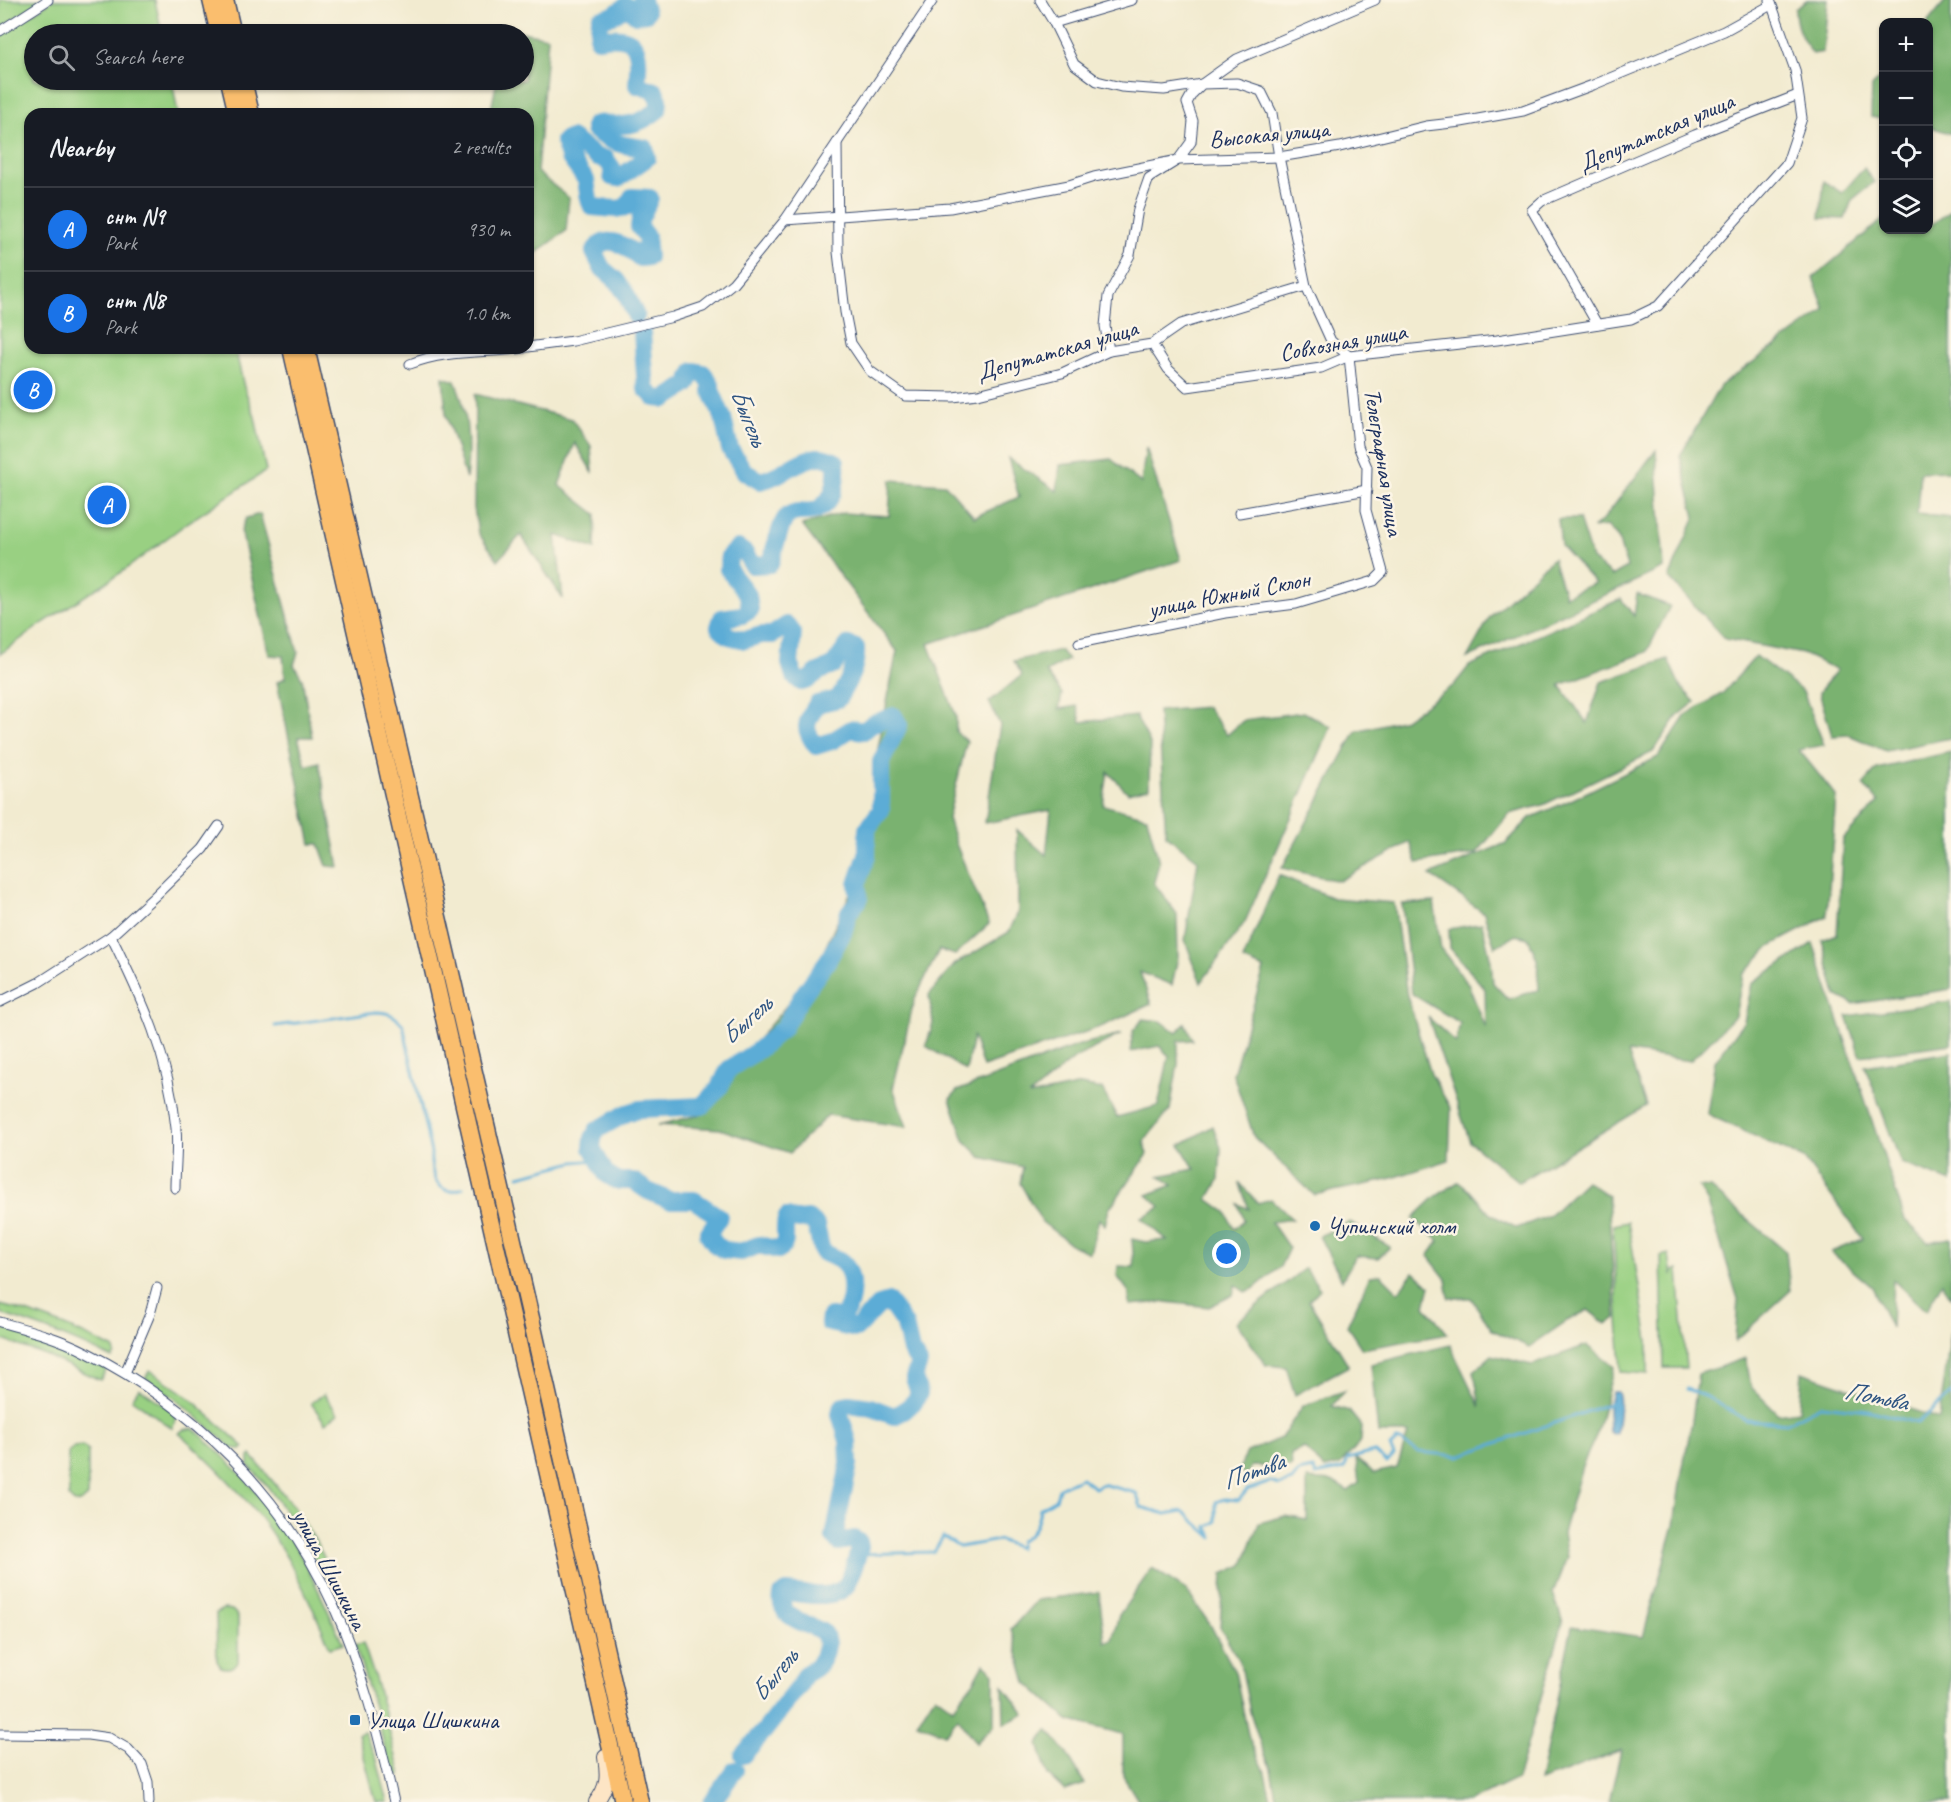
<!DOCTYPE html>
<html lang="en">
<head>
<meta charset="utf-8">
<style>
  body { margin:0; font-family:Caveat,sans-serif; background:#242831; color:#f1f3f6 }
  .controls { position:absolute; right:18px; top:18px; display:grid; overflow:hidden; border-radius:12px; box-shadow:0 2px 4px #0004 }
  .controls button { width:54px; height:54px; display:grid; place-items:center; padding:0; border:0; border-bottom:2px solid #363941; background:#171b24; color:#f1f3f6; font:30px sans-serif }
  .you { position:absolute; left:1227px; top:1254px; width:21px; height:21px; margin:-15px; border:4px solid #fff; border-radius:50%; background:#1a73e8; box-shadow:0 0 0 9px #1a73e833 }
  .badge { display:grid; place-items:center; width:39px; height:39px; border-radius:50%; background:#1a73e8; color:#fff; font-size:20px; font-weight:700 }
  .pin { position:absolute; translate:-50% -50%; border:3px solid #fff; box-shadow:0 2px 6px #0006 }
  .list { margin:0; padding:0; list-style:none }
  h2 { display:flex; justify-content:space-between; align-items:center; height:78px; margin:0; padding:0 24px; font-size:26px }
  h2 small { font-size:20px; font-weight:400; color:#9ea1a6 }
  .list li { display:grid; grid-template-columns:39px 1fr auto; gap:18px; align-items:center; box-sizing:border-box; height:84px; padding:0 24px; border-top:2px solid #363941 }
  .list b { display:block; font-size:22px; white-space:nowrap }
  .list p { margin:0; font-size:20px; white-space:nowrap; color:#9ea1a6 }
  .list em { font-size:20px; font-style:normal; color:#9ea1a6 }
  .icon { flex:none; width:33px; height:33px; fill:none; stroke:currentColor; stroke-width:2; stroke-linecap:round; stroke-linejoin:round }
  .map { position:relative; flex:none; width:1951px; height:1802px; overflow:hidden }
  .search { position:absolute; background:#171b24; box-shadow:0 2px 4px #0004; left:24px; top:24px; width:510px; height:66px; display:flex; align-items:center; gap:15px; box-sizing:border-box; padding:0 21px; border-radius:33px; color:#9ea1a6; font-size:22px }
  .panel { position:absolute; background:#171b24; box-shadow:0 2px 4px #0004; left:24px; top:108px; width:510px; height:246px; border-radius:18px }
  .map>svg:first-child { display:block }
  .green { fill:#99d082; stroke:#5a8070; stroke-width:1.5 }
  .forest { fill:#7ab270; stroke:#4a7067; stroke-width:1.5 }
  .water { fill:#5bacd6; stroke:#3b6e9a; stroke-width:1.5 }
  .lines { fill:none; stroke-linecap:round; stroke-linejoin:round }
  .stream { stroke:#5bacd6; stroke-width:3 }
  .river { stroke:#5bacd6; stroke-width:18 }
  .street-casing { stroke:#3b4b6f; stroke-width:11 }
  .secondary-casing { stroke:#3b4b6f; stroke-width:16 }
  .highway-casing { stroke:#3b4b6f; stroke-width:19 }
  .street { stroke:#fff; stroke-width:9 }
  .secondary { stroke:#fde5c5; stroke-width:14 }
  .highway { stroke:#fabe6e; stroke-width:16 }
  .poi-dot { fill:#1f6fb2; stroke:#fcf5e5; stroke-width:2 }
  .labels { text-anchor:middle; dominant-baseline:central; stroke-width:5; stroke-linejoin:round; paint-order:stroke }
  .street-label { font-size:24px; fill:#1b2f5e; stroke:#fcf5e5 }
  .poi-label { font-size:24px; fill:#1b2f5e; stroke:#fcf5e5; text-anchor:start }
  .water-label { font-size:26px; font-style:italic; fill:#2e5482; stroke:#fcf5e5 }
</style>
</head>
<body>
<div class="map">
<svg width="1951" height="1802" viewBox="0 0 1951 1802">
  <rect width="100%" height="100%" fill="#fcf5e5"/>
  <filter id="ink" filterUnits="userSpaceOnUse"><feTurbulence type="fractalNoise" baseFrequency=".0167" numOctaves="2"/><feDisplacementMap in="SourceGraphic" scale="12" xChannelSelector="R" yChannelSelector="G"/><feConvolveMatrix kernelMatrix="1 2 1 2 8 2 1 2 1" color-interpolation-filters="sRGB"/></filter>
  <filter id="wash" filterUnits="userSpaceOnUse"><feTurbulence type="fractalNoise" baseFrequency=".008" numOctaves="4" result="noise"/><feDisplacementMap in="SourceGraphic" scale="24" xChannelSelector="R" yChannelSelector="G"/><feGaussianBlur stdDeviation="1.35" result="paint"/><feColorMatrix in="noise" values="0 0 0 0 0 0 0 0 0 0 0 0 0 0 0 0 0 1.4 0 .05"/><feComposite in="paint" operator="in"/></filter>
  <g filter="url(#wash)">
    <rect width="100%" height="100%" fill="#f2ebd0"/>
    <g class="green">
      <polygon points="0,0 42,0 0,28"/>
      <polygon points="53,0 155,0 162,34 34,34 34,80 172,80 178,114 30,114 30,348 235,348 244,387 255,417 266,471 187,523 122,572 43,623 0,654 0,34"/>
      <polygon points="1628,1222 1648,1340 1648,1374 1621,1372 1613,1225"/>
      <polygon points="1669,1254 1672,1275 1673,1271 1678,1270 1686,1368 1664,1368 1661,1256"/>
      <path d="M0 1305C40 1314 77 1330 114 1349L115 1354 112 1358C76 1341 39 1325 0 1314Z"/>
      <polygon points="0,1326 60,1347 107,1369 100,1380 45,1355 0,1339"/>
      <polygon points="150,1370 190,1398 244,1447 241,1449 232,1448 180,1402 145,1378"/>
      <polygon points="139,1388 173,1411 176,1421 172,1428 132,1399"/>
      <polygon points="324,1394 338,1414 325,1423 311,1403"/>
      <path d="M193 1428C233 1463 271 1505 298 1551 315 1581 329 1612 343 1644L330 1648C308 1595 283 1541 244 1498 224 1475 202 1454 179 1433L183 1430Z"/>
      <path d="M82 1446 86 1448 88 1452V1496L82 1502C75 1503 72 1503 69 1497L68 1452 74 1447Z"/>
      <polygon points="251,1455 294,1507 315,1540 341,1590 338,1591 324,1574 297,1528 268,1487 249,1466 249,1457"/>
      <path d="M223 1609 232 1610 238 1616V1662C233 1668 229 1669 221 1667L217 1661 216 1613Z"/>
      <polygon points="363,1643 375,1678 401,1775 394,1775 391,1772 376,1713 355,1645"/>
      <polygon points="364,1732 376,1757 388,1802 376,1802 358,1734"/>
    </g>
    <g class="forest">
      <path d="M1808 0H1828L1823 52 1813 54C1802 40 1795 27 1795 9Z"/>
      <polygon points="1946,0 1951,0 1951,134 1928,126 1928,22"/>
      <polygon points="507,29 548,37 537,172 569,198 566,231 528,259 528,114 490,114 497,80 524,80 524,34 506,34"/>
      <polygon points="1883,74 1883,119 1871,117 1872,87"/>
      <polygon points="1864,168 1874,182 1852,200 1845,219 1820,218 1824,181 1842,193"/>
      <polygon points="1951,211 1951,471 1920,472 1917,514 1951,518 1951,738 1886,751 1849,735 1832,736 1819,692 1837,670 1803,654 1725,639 1669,578 1695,517 1680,456 1720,386 1825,310 1813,278 1883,219 1884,230 1916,230 1919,232 1923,230 1928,230 1929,226"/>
      <path d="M443 377 455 381C469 412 470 445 466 479L446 415Z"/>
      <polygon points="475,394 572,419 591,446 593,473 575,443 559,485 596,514 595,549 556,535 563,599 521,535 498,560 478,533 474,508"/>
      <polygon points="1146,447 1181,560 928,644 956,716 956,732 967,741 948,818 956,844 989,924 955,955 939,950 914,1001 893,1088 907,1127 828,1115 790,1153 720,1129 658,1125 703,1114 727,1076 814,973 860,871 878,799 876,758 897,651 802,525 843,513 889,516 891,480 945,484 974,517 1019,497 1008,458 1057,491 1060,465 1111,459 1141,483"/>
      <polygon points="1656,450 1664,568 1467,658 1490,617 1553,558 1565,596 1595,583 1561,546 1558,519 1579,519 1592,559 1612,576 1627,567 1618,538 1607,526 1592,528 1603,520"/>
      <polygon points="260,514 298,652 294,665 302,678 312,737 298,737 306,766 319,762 339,867 327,866 319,844 311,844 277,682 285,678 283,656 269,655 241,530 246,518"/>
      <polygon points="1637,594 1670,606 1647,652 1560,685 1587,723 1601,682 1668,659 1680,686 1695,702 1677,717 1653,752 1543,805 1509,814 1476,854 1417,863 1410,842 1339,881 1282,868 1356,731 1405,719 1454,685 1469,666 1621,599 1634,616"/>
      <polygon points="1060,650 1068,660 1046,672 1062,694 1059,709 1077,706 1081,722 1136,716 1150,744 1149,788 1128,793 1108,772 1103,805 1147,817 1159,862 1154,883 1177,914 1178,957 1172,985 1140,972 1151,1004 1103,1026 983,1067 973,1037 966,1071 926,1046 933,1023 929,995 955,964 1009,932 1018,912 1017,830 1046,855 1051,810 985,823 1000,725 989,702 1022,675 1014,661"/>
      <polygon points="1756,656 1803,692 1824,745 1799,750 1836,796 1827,916 1770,946 1743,975 1735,1016 1690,1061 1628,1052 1646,1106 1519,1182 1470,1142 1428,1017 1456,1043 1460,1023 1412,994 1402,904 1434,902 1441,949 1468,984 1486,1028 1485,989 1450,948 1449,929 1482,923 1491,961 1493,983 1508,999 1539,990 1537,959 1528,938 1516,935 1495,947 1484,913 1430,875 1506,843 1530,818 1571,800 1658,757 1686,715 1723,693"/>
      <polygon points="1207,707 1227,735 1244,720 1304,712 1331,727 1245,922 1201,983 1185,940 1198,860 1166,835 1158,711"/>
      <polygon points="1951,752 1951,989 1853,1004 1836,995 1822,940 1837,934 1843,839 1879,802 1863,785 1877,769"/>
      <polygon points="1279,875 1333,898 1394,903 1407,996 1431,1074 1451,1109 1449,1160 1383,1181 1314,1195 1254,1137 1233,1074 1264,969 1243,960"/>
      <polygon points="1813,943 1905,1220 1928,1242 1951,1238 1951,1298 1942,1282 1926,1311 1893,1280 1891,1328 1872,1287 1831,1252 1863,1239 1804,1159 1707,1114 1715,1061 1744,1022 1752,983"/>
      <polygon points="1951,1001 1951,1044 1860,1056 1847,1016"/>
      <polygon points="1143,1019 1161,1021 1177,1033 1185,1023 1193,1040 1178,1041 1178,1064 1170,1110 1144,1141 1148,1154 1109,1209 1105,1225 1099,1219 1090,1253 1072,1245 1042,1222 1020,1183 1023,1167 981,1157 964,1140 950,1099 957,1091 1076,1046 1121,1034 1075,1058 1029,1096 1081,1085 1102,1089 1117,1117 1158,1106 1169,1056 1159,1046 1130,1052 1133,1031"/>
      <polygon points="1951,1052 1951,1182 1901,1163 1865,1066"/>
      <polygon points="1213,1126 1221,1148 1219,1180 1208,1199 1226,1212 1234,1229 1244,1220 1238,1204 1249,1209 1239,1182 1258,1203 1271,1199 1292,1219 1271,1222 1289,1248 1280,1267 1253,1289 1245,1292 1235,1285 1233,1295 1209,1307 1166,1302 1130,1305 1129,1292 1117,1276 1118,1266 1134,1267 1132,1239 1145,1242 1167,1240 1141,1218 1161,1207 1147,1195 1173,1185 1159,1176 1195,1169 1180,1145"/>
      <polygon points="1586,1181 1608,1196 1616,1318 1606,1324 1588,1310 1567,1321 1529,1347 1492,1330 1471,1298 1449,1298 1446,1279 1428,1256 1439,1241 1413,1218 1435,1197 1458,1182 1470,1191 1490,1214 1517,1228 1550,1215"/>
      <polygon points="1699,1187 1711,1188 1786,1252 1790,1291 1735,1341 1738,1299 1708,1203"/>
      <polygon points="1350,1222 1390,1247 1378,1258 1356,1256 1342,1280 1319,1236"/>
      <polygon points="1305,1268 1320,1289 1309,1301 1349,1366 1295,1395 1286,1367 1266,1365 1236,1322"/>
      <polygon points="1414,1272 1430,1286 1425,1306 1448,1334 1362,1349 1347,1326 1370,1276 1381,1275 1398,1292"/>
      <polygon points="1951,1332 1951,1802 1609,1802 1621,1750 1540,1781 1572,1626 1643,1637 1674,1525 1681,1477 1692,1421 1698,1374 1746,1358 1751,1387 1778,1414 1799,1411 1802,1372 1939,1419"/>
      <polygon points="1450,1345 1480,1407 1474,1371 1492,1355 1532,1365 1587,1345 1614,1367 1596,1436 1582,1466 1563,1533 1567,1557 1553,1593 1563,1623 1517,1779 1469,1802 1277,1802 1271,1769 1260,1743 1250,1712 1241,1665 1220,1627 1223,1574 1243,1565 1259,1523 1285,1516 1307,1520 1307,1479 1332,1481 1348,1491 1359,1483 1356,1459 1374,1473 1397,1468 1408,1433 1378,1433 1371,1364"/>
      <polygon points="1344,1391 1332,1406 1349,1411 1362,1427 1361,1441 1340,1465 1325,1469 1304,1448 1291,1454 1292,1467 1252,1466 1246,1476 1239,1469 1247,1452 1281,1438 1303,1406"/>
      <polygon points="1152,1568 1186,1590 1211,1626 1235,1672 1249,1739 1264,1769 1272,1802 1139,1802 1123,1776 1123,1734 1068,1720 1026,1682 1011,1629 1037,1600 1099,1592 1105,1643 1112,1640 1119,1615"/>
      <polygon points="984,1664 994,1673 994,1725 976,1743 958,1718 945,1734 917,1723 935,1695 953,1708 975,1680"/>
      <polygon points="1003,1686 1025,1714 1004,1724"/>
      <polygon points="1048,1730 1065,1751 1085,1784 1065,1791 1048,1775 1038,1744"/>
    </g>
    <path class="water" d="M1612 1392H1618C1622 1405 1618 1419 1617 1433L1613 1434 1609 1431 1608 1408Z"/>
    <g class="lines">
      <g class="stream">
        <path d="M275 1026 376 1012C388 1012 395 1015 403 1025L431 1153C430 1164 433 1184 444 1189 450 1193 457 1190 463 1188"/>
        <polyline points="519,1176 574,1162 597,1160"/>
        <polyline points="1687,1389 1709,1398 1746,1420 1787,1423 1822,1405 1868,1410 1917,1423 1951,1394"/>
        <path d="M857 1554 934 1552 943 1537 959 1547 999 1540 1019 1548 1020 1541C1033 1536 1039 1521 1040 1508L1056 1499 1059 1488 1081 1478 1095 1488 1102 1484 1136 1493 1141 1507 1166 1514 1183 1511 1213 1538 1207 1526 1216 1522V1502L1224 1499 1239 1500 1247 1490 1271 1482 1279 1485 1292 1481 1299 1472 1313 1469 1316 1475 1344 1469 1348 1459 1374 1452 1387 1463 1394 1455 1390 1447 1398 1440 1419 1452 1459 1456 1609 1404 1611 1402"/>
      </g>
      <g class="river">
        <path d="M636 316 626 294 616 280 602 268 594 252C605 231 628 247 640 258L648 257 646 236 639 227 640 220 650 198 632 197 627 207 616 209 592 207 589 200 586 180 569 157 564 141 571 138 598 158 606 159 612 168V177L619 178 647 158 645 148C624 146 611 143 594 130V125C600 122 605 124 613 125 632 126 643 122 658 110L659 100 655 91 637 85C640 50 641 32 598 39L600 19 612 16 626 6 636 15 646 13 642 0"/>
        <path d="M642 332 646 389 655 398 665 399 687 385 694 371 703 373 711 384V390L723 418 730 449 745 472 760 481C781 477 797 459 818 457 823 456 831 460 836 462 837 480 835 502 816 510 806 514 793 508 785 519 780 527 773 553 770 564L752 565 745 553 738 548 729 556 728 569 748 595 750 610 742 615 722 618 719 627 729 636 745 640 761 635H772L787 625 793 633 790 663 794 676 801 682 808 680 818 672 833 666 848 645 856 648C857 668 848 682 838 699L817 704C806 723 802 727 816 746L832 741 851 729 864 731 872 724 894 716 899 725 881 762V810L867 829V855L857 884 859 900 849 912 843 933 828 960 802 996 783 1028 758 1050 729 1069 719 1088 702 1106 640 1109 627 1113 597 1130 593 1138 592 1148 606 1174 617 1181H633L648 1191 669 1200H694L719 1217 708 1234 716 1245 724 1250 741 1252 759 1245 778 1250C791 1244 781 1228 787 1217L799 1220 808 1219 816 1225 822 1252C829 1255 838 1258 843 1263 855 1275 854 1307 841 1317H830L829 1323 856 1329 879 1305 889 1302 905 1325 911 1351 919 1363 914 1378 919 1393 915 1401 904 1411 894 1416 870 1407 849 1404 844 1405 841 1409 840 1414 848 1441 849 1464 834 1537 839 1542 854 1539 859 1542 860 1547C856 1559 853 1574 847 1584 836 1602 803 1593 787 1592L782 1595C777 1620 811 1623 825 1634L827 1644 823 1657 817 1667 805 1674 799 1686 765 1730 743 1755"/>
        <polyline points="712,1802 735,1770"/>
      </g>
    </g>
  </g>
  <g filter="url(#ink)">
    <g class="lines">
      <g class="street-casing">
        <g id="street">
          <polyline points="1040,0 1054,23 1074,64 1097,81 1121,87 1164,90 1202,84 1237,59 1375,0"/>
          <polyline points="1054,23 1132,0"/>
          <polyline points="0,31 48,0"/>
          <polyline points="837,143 838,252 845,312 851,343 870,371 905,396 953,397 978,394 1062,373 1109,351 1152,344 1181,324 1306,286"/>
          <polyline points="785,220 950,208 1069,185 1094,177 1178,160 1279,157 1340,147 1426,126 1461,122 1523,111 1593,85 1724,31 1771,5"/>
          <polyline points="1597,324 1532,210 1542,201 1695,135 1798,95"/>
          <polyline points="1152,344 1168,369 1187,387 1321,368 1349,356 1497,340 1631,319 1658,306 1787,163 1802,118 1795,70 1770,0"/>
          <polyline points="528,347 573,341 673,317 703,307 733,283 785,220 933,0"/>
          <path d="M410 364C447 349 486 354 524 348"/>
          <polyline points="1239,513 1367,490"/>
          <polyline points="1079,643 1225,613 1296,604 1374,581 1383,572 1366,510 1367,467 1358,446 1349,356 1331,341 1306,286 1279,157 1272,113 1261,91 1237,83 1202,84 1192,94 1187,103 1193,121 1191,142 1178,160 1149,178 1138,209 1130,255 1108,296 1105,326 1109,351"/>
          <path d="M111 936C142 999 169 1056 176 1128 178 1147 175 1168 175 1188"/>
          <polyline points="0,1002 38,983 111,936 155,896 203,849 219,826"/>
          <path d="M0 1322C29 1330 59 1338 86 1352 194 1406 284 1496 334 1607 362 1668 379 1737 394 1802"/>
          <polyline points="125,1373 150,1314 157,1288"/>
          <polyline points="0,1734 88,1735 109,1738 128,1749 142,1764 148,1782 149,1802"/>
        </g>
      </g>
      <g class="secondary-casing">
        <path id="secondary" d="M596 1802C608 1787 608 1775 605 1757"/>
      </g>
      <g class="highway-casing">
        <g id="highway">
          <polyline points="211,0 219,34"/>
          <polyline points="225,0 233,34"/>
          <polyline points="229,80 237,114"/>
          <polyline points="243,80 251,114"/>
          <polyline points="291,348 623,1802"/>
          <polyline points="306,348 531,1318 640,1802"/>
        </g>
      </g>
      <use href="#street" class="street"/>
      <use href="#secondary" class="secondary"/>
      <use href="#highway" class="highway"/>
    </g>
  </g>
  <g class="poi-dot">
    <circle cx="1315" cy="1226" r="6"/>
    <rect x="349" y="1714" width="12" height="12" rx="3"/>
  </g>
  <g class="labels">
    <g class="street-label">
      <text transform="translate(1656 132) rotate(-23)">Депутатская улица</text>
      <text transform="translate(1269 134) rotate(-5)">Высокая улица</text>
      <text transform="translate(1343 342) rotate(-10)">Совхозная улица</text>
      <text transform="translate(1057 350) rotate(-16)">Депутатская улица</text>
      <text transform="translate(1384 462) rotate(81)">Телеграфная улица</text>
      <text transform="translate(1229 594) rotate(-11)">улица Южный Склон</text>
      <text transform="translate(330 1569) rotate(62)">улица Шишкина</text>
    </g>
    <g class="poi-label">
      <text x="1327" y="1226">Чупинский холм</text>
      <text x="367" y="1720">Улица Шишкина</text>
    </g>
    <g class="water-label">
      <text transform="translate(749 417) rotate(68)">Быгель</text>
      <text transform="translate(746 1020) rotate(-42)">Быгель</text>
      <text transform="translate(1876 1396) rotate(11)">Потьва</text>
      <text transform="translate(1253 1471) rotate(-20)">Потьва</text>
      <text transform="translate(774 1675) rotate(-51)">Быгель</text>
    </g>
  </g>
</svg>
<div class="controls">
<button>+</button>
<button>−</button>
<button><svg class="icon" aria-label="locate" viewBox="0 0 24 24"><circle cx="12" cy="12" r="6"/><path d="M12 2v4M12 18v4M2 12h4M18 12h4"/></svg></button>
<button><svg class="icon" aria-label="layers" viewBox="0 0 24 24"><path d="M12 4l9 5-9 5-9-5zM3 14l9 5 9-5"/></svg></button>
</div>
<div class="you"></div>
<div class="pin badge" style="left:107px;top:505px">A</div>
<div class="pin badge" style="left:33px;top:390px">B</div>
<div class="search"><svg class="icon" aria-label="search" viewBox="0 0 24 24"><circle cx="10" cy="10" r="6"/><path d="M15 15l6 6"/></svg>Search here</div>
<section class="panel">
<h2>Nearby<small>2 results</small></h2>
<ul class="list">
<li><span class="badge">A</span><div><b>снт N9</b><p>Park</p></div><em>930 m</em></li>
<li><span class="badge">B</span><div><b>снт N8</b><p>Park</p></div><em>1.0 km</em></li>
</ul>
</section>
</div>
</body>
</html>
